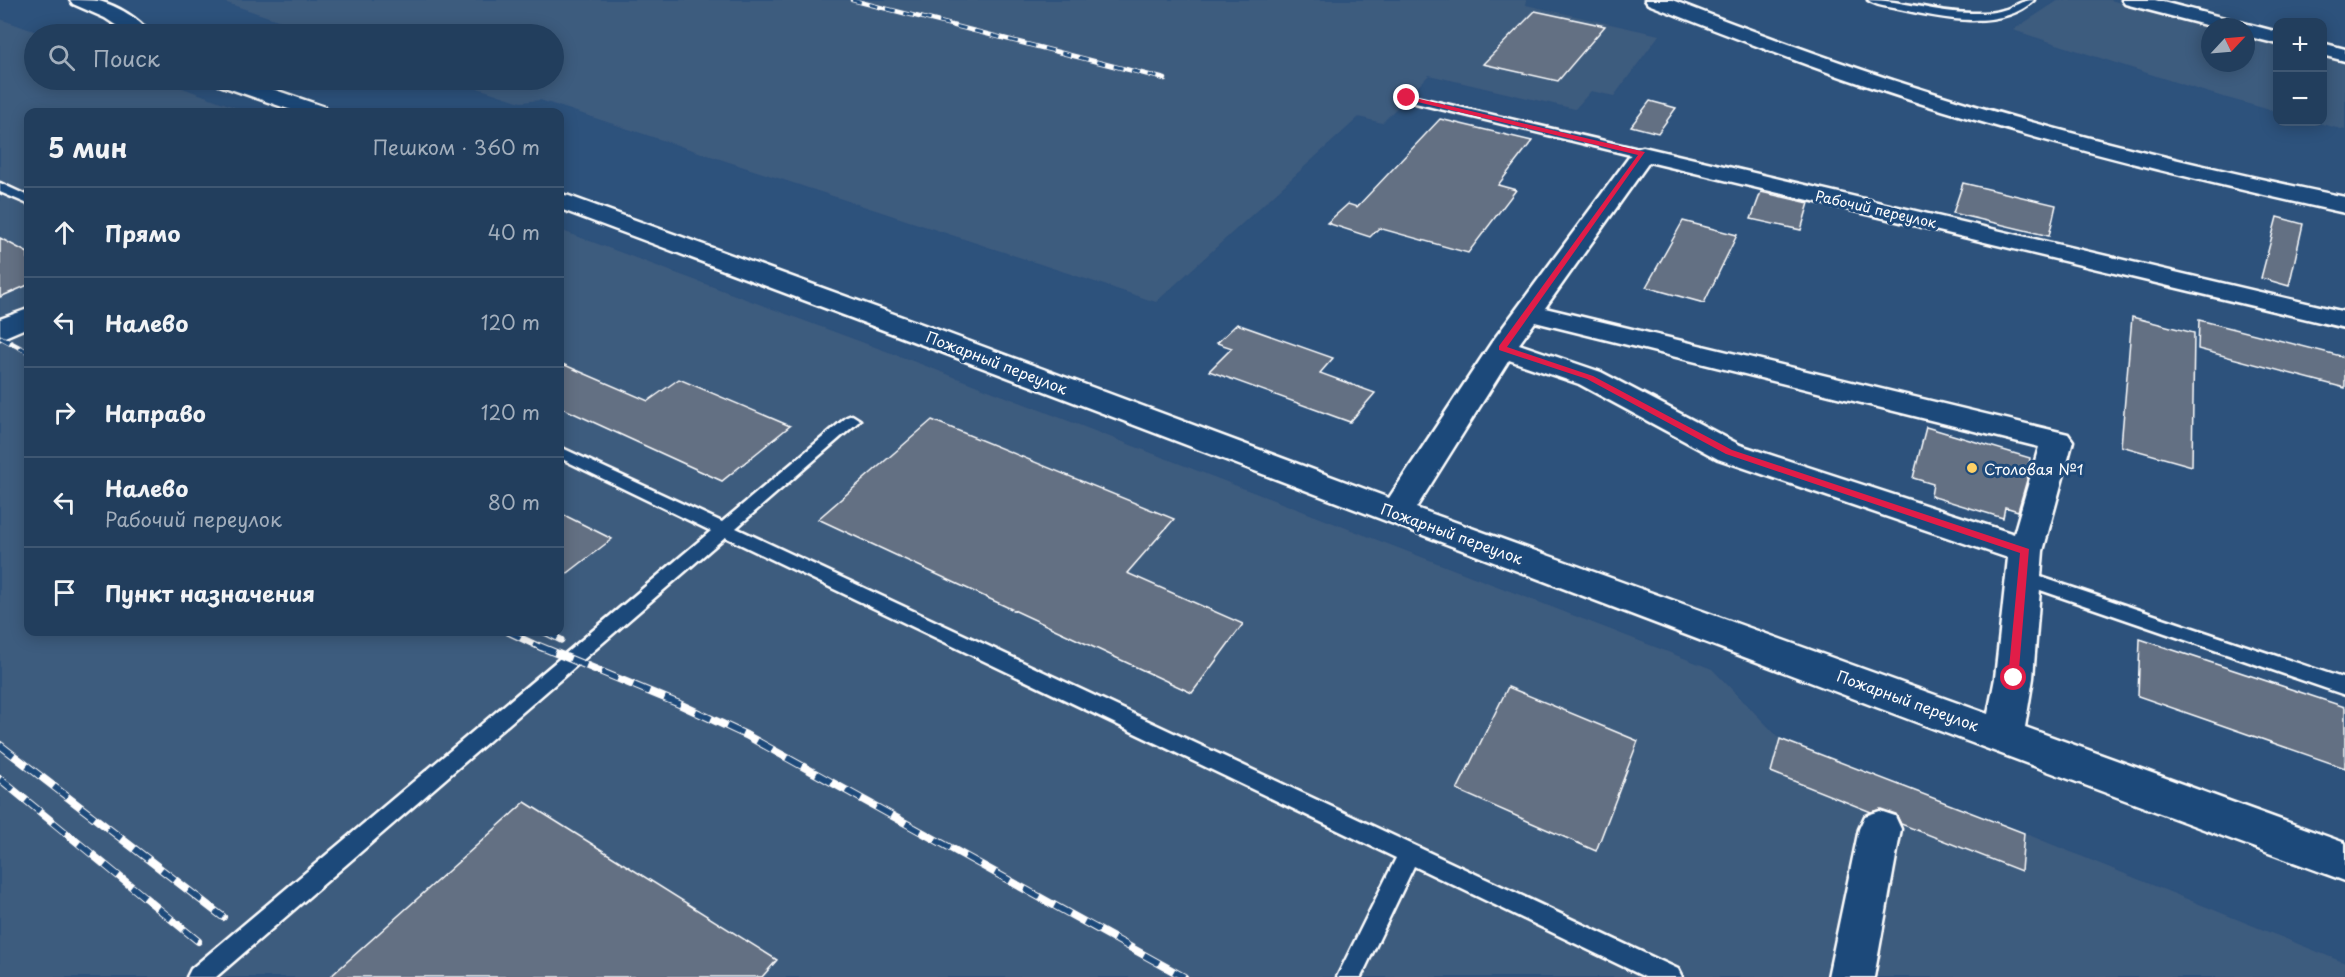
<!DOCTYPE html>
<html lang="ru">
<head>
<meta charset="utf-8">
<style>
  body { margin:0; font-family:"Playpen Sans",sans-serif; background:#2a4563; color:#f1f3f6 }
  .controls { position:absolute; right:18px; top:18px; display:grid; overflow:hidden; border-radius:12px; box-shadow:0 3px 15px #0003 }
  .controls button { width:54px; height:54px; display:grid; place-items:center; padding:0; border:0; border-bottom:2px solid #3f5772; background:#223e5d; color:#f1f3f6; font:30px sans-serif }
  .compass { position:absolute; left:2201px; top:18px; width:54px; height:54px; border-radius:50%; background:#223e5d; box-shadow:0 3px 15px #0003; rotate:64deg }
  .stop { position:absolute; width:18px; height:18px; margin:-14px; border:4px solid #e11d48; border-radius:50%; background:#fff }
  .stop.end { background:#e11d48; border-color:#fff; box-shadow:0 2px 6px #0008 }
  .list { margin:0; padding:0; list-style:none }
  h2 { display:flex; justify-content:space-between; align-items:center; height:78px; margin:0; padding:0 24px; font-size:26px }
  h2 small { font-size:20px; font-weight:400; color:#a2aebc }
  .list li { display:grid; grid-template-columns:39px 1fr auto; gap:18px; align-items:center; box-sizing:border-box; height:90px; padding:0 24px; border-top:2px solid #3f5772 }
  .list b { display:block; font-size:22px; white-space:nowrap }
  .list p { margin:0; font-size:20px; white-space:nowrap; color:#a2aebc }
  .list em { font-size:20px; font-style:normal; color:#a2aebc }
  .icon { flex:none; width:33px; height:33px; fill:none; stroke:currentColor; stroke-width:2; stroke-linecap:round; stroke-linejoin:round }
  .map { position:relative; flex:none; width:2345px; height:977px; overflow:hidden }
  .search { position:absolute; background:#223e5d; box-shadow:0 3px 15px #0003; left:24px; top:24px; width:540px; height:66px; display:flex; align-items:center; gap:15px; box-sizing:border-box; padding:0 21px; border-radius:33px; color:#a2aebc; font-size:22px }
  .panel { position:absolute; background:#223e5d; box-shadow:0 3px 15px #0003; left:24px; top:108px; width:540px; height:528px; border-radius:12px }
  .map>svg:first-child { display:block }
  .built { fill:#3e5b7e }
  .building { fill:#647083; stroke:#fff; stroke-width:1.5 }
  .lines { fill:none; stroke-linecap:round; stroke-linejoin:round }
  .service-casing { stroke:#fff; stroke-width:5 }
  .minor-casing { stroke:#fff; stroke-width:5 }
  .service { fill:#1f4a7a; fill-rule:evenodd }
  .minor { fill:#1f4a7a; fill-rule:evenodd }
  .rail-far3-casing { stroke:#fff; stroke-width:4.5 }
  .rail-far2-casing { stroke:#fff; stroke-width:5 }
  .rail-far1-casing { stroke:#fff; stroke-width:7 }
  .rail-casing { stroke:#fff; stroke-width:8 }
  .rail-far3 { stroke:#1f4a7a; stroke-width:3; stroke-dasharray:9; stroke-linecap:butt }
  .rail-far2 { stroke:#1f4a7a; stroke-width:4; stroke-dasharray:11; stroke-linecap:butt }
  .rail-far1 { stroke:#1f4a7a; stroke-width:4.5; stroke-dasharray:14; stroke-linecap:butt }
  .rail { stroke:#1f4a7a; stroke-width:6; stroke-dasharray:17; stroke-linecap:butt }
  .route { fill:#e11d48 }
  .poi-dot { fill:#ffd166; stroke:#1f4a7a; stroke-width:2 }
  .labels { text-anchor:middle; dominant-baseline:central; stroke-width:6; stroke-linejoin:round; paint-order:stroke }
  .far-street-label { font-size:14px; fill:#fff; stroke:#1f4a7a }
  .street-label { font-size:15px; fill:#fff; stroke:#1f4a7a }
  .poi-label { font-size:15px; fill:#fff; stroke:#1f4a7a; text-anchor:start }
</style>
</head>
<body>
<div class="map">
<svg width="2345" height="977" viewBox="0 0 2345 977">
  <rect width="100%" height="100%" fill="#2d527c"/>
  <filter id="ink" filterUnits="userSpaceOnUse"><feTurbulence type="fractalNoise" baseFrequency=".0167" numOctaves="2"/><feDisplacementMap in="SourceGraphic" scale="12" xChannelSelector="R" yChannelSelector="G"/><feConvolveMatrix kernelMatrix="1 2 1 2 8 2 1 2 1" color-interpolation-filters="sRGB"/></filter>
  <g filter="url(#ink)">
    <g class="built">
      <polygon points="218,0 1527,0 1526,5 1659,35 1614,96 1591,91 1575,109 1429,75 1382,123 1359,117 1156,302 540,100 521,102 453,80 554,80 554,34 320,34"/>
      <polygon points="2059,0 2110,0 2212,27 2210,27 2210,63 2246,63 2246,36 2277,44 2277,112 2206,92 2013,30"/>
      <polygon points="0,19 42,34 34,34 34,80 161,80 248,112 28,112 28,632 560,632 560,230 918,363 1712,669 1780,739 2024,833 2345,963 2345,977 0,977"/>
      <polygon points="2323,56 2345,62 2345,130 2314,122 2322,122"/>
    </g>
    <g class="building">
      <polygon points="1535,11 1605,26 1558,81 1483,64"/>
      <polygon points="1650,101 1676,108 1658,133 1631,126"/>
      <polygon points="1440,119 1532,141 1498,185 1516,190 1468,253 1379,228 1370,237 1327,223 1348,204 1357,207"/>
      <polygon points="1963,183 2056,205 2049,236 1953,213"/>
      <polygon points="1761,192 1809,203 1801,230 1751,219"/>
      <polygon points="2277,217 2303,224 2289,286 2261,278"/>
      <polygon points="1683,221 1737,235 1704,303 1646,287"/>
      <polygon points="0,238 28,253 28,285 0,297"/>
      <polygon points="2132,317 2194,333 2192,466 2121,446"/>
      <polygon points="2199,320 2345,357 2345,388 2198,349"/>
      <polygon points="1237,324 1333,358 1320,373 1375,393 1350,422 1209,371 1232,348 1217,343"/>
      <polygon points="560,363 648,401 679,379 790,426 722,481 560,407"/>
      <polygon points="932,420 1174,519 1127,573 1243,624 1192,693 818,519"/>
      <polygon points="1926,427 2030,458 2027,480 2018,511 2005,507 2003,518 1931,496 1933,484 1913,478"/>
      <polygon points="560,513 612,539 560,579"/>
      <polygon points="2140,639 2345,707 2345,768 2138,696"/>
      <polygon points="1508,687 1638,741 1596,851 1457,790"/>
      <polygon points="1780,739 2024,833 2021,871 1901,824 1896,814 1881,809 1871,812 1771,772"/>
      <polygon points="525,802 777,960 762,977 330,977"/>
    </g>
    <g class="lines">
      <g class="service-casing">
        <g id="service">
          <path d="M1868 0C1904 0 1939 14 1975 13 1985 13 1994 13 2003 10 2015 7 2021 0 2034 0 2001 32 1939 18 1899 9 1889 7 1876 6 1868 0Z"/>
          <polygon points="1407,95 1643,150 1649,154 1643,158 1403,100 1403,96"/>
          <polygon points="0,183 28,196 28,204 0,192"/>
          <polygon points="852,415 860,420 857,423 736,528 1678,969 1682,977 1645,977 1414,866 1361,977 1337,977 1396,858 725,537 216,977 187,977 191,969 711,531 560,458 560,447 722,522 847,417"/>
          <polygon points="2023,571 2345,679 2345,695 2017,582 2014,577 2017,572"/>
        </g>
      </g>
      <g class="minor-casing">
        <g id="minor">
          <path d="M70 0C79 0 90 0 99 1 117 6 139 18 150 34H129L105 18 73 4Z"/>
          <path d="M1645 0H1672C1757 33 1843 65 1930 92 2066 135 2205 168 2345 197V213C2199 181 2055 146 1913 101 1824 73 1736 38 1648 4Z"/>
          <polygon points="2122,0 2155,0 2278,32 2278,44 2246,36 2246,27 2213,27 2125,4"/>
          <polygon points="2322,43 2345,49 2345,61 2322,55"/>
          <polygon points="216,80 246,80 325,107 328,112 297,112 219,85"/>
          <path d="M1643 147 2345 312V328L1649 162 1545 308 2068 434 2073 441 2043 551 2033 678 2025 727 2345 843V881C1748 663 1156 430 560 209V194L569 196 941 331 1389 498 1492 342 1635 149ZM1535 322 2039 447 2014 534 1740 445 1601 372 1519 344ZM1509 360 1579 384 1718 459 2008 558 1995 678 1988 714 1416 508Z"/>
          <polygon points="28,309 28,327 0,339 0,319"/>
          <polygon points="1880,811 1895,816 1901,829 1874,977 1828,977 1859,829 1865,816"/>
        </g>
      </g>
      <use href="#service" class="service"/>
      <use href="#minor" class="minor"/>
      <g class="rail-far3-casing">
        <polyline id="rail-far3" points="852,0 1165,79"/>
      </g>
      <g class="rail-far2-casing">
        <polyline id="rail-far2" points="0,337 28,352"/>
      </g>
      <g class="rail-far1-casing">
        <g id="rail-far1">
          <polyline points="508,632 542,648"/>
          <polyline points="545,632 561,640"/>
        </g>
      </g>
      <g class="rail-casing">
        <g id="rail">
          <polyline points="539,646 677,703 746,735 1184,977"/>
          <polyline points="0,745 223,917"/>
          <polyline points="0,779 198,941"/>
        </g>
      </g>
      <use href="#rail-far3" class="rail-far3"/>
      <use href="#rail-far2" class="rail-far2"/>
      <use href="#rail-far1" class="rail-far1"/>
      <use href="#rail" class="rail"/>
    </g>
  </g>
  <polygon class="route" points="1407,96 1645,152 1507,347 1593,376 1732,450 2029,549 2018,681 2014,683 2008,678 2020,553 1726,454 1587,379 1499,350 1499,346 1638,155 1405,99"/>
  <circle class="poi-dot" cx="1972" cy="468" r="6"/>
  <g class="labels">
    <g class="far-street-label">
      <text transform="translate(1876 209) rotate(13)">Рабочий переулок</text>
    </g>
    <g class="street-label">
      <text transform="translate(997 362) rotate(21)">Пожарный переулок</text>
      <text transform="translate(1452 533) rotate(20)">Пожарный переулок</text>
      <text transform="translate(1908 700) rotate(20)">Пожарный переулок</text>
    </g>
    <g class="poi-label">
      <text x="1984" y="468">Столовая №1</text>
    </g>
  </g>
</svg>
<div class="controls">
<button>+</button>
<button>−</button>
</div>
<svg class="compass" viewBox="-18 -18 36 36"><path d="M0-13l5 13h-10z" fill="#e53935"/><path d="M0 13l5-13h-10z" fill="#a2aebc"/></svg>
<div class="stop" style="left:2014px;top:678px"></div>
<div class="stop end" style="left:1407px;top:98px"></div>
<div class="search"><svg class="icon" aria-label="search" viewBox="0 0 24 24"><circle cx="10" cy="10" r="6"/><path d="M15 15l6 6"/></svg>Поиск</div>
<section class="panel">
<h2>5 мин<small>Пешком · 360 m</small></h2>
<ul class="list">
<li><svg class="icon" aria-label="ahead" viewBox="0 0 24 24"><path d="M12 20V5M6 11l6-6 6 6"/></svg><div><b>Прямо</b></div><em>40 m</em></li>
<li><svg class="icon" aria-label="left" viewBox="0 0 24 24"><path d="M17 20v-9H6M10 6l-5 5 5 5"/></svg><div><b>Налево</b></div><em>120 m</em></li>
<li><svg class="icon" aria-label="right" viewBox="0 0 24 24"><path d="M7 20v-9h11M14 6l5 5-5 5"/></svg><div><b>Направо</b></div><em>120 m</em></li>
<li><svg class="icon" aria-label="left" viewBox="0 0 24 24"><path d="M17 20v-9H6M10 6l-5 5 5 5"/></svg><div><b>Налево</b><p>Рабочий переулок</p></div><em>80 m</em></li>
<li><svg class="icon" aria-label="arrive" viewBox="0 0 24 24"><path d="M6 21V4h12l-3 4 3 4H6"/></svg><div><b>Пункт назначения</b></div></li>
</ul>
</section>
</div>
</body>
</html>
